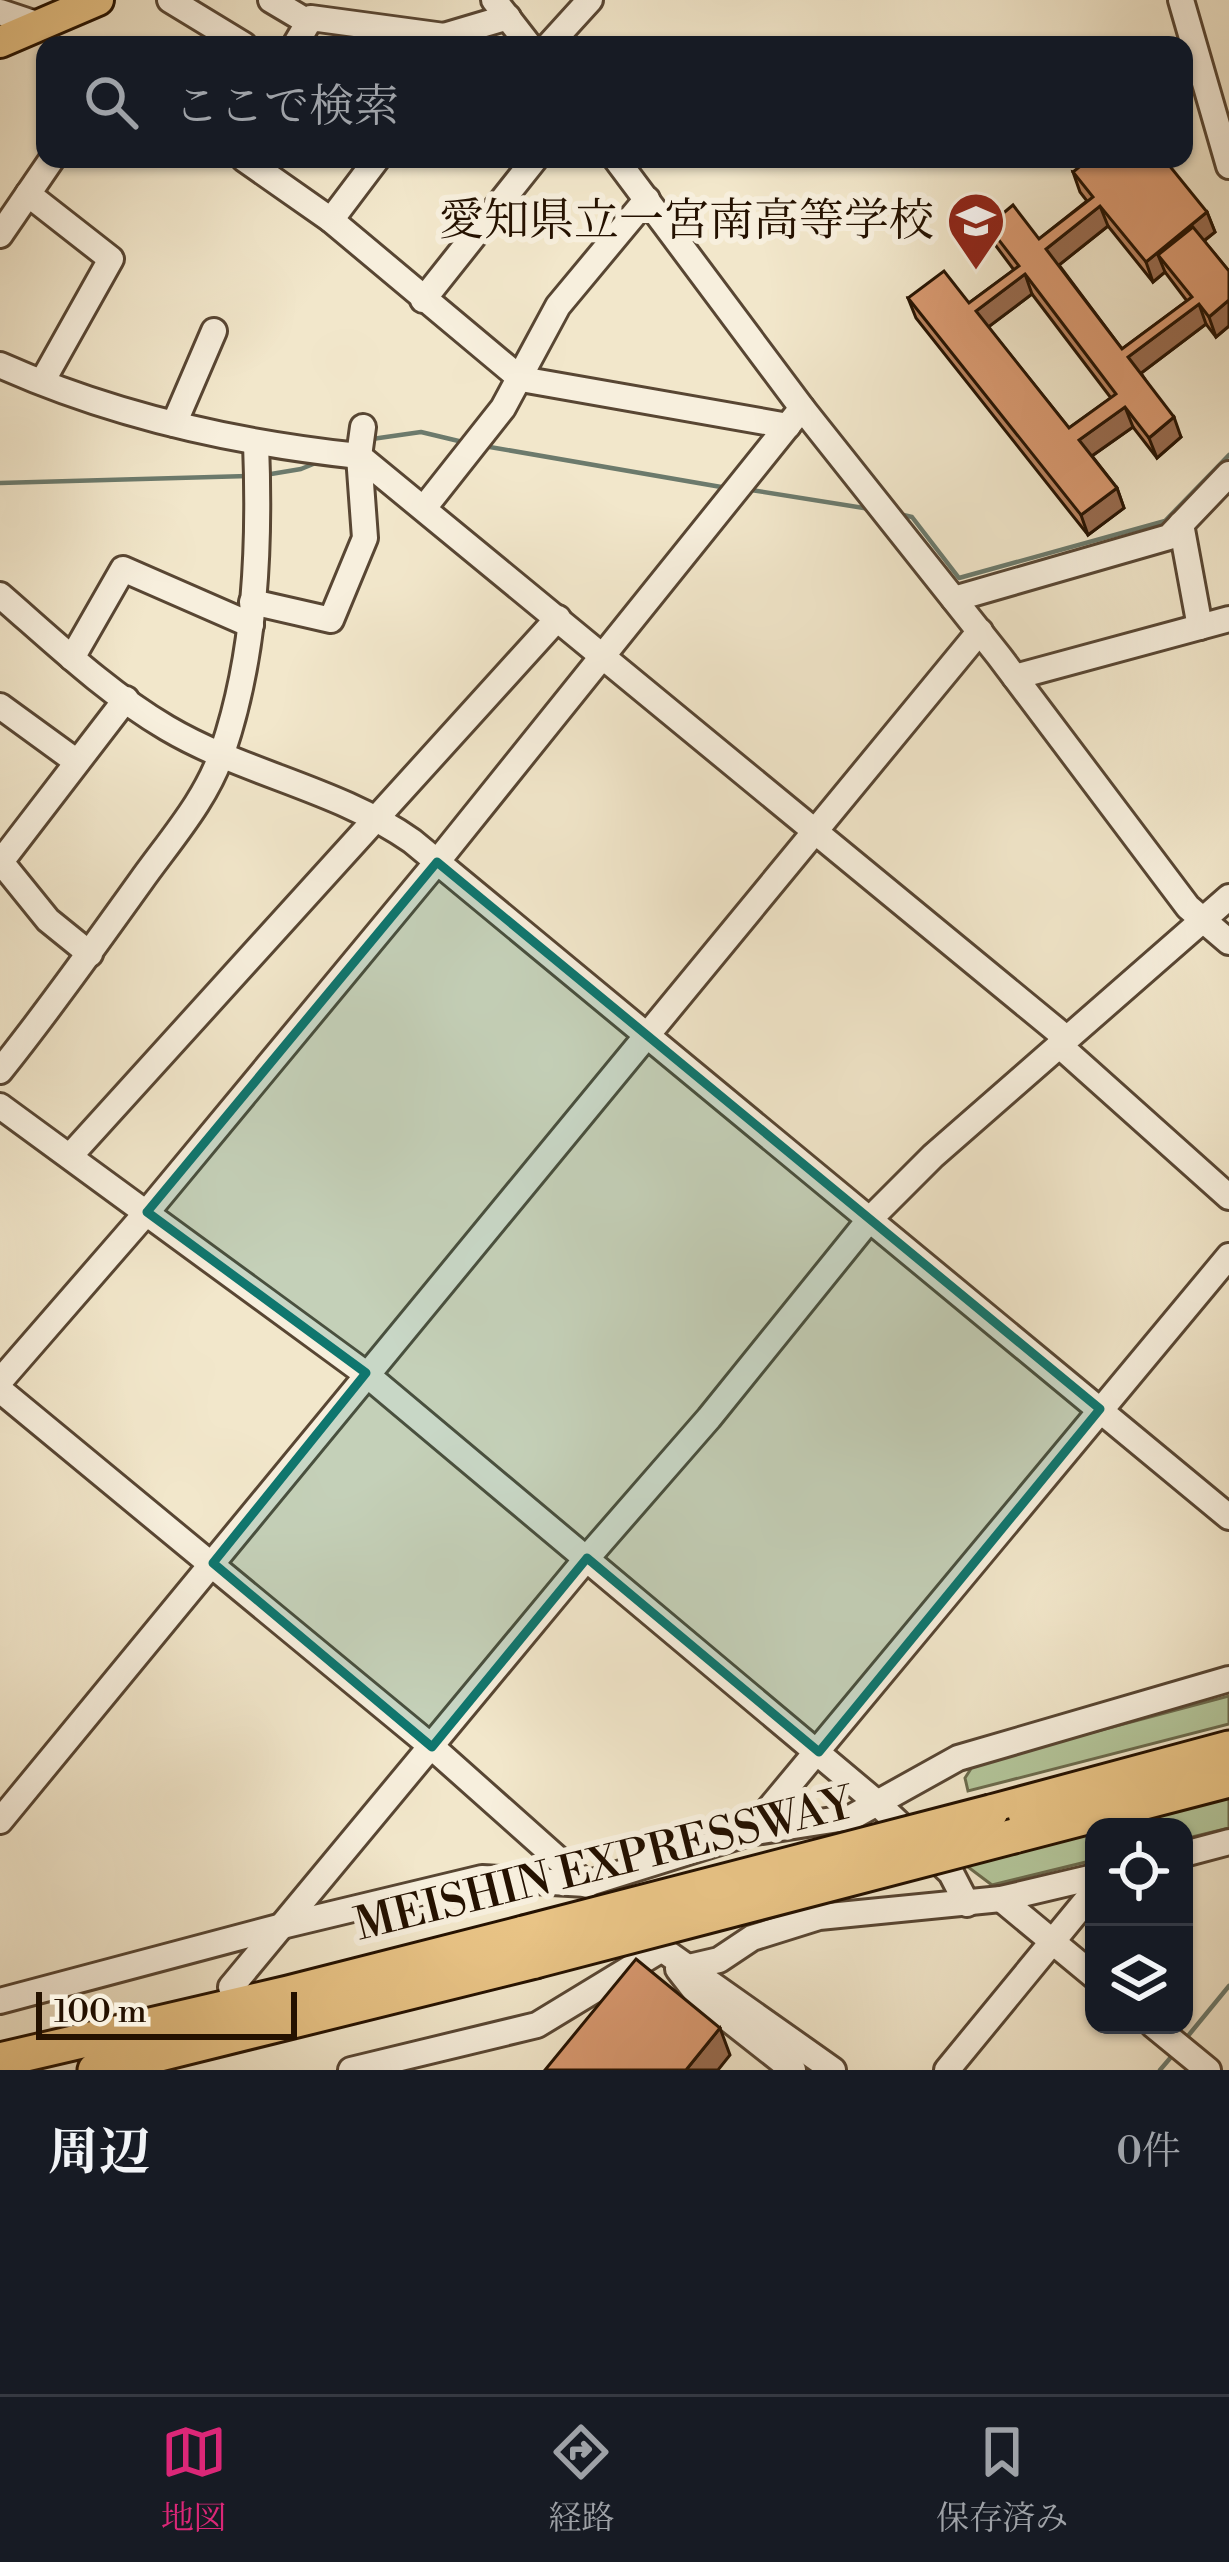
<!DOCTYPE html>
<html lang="ja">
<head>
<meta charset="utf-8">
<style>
  body { margin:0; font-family:"Libre Bodoni","Noto Serif JP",serif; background:#20242c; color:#f1f3f6 }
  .controls { position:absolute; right:36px; bottom:36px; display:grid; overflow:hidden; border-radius:24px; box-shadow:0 3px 9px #0004 }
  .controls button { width:108px; height:108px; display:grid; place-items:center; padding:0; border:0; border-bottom:3px solid #363941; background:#171b24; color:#f1f3f6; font:60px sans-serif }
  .scale { position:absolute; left:36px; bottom:30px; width:261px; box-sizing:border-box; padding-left:12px; border:6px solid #241100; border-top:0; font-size:33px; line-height:42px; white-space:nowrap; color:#241100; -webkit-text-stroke:9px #f7efdd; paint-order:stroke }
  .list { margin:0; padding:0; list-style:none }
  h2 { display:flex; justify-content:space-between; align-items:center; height:156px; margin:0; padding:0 48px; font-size:51px }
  h2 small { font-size:39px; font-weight:400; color:#9ea1a6 }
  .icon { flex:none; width:66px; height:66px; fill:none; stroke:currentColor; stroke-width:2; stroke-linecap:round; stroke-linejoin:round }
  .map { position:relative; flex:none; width:1229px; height:2070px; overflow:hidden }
  .search { position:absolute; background:#171b24; box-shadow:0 3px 9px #0004; left:36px; right:36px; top:36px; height:132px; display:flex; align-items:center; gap:30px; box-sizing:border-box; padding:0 42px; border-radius:24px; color:#9ea1a6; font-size:45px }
  .sheet { height:324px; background:#171b24 }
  nav { display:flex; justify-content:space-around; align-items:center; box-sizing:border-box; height:168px; border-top:3px solid #363941; background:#171b24; font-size:33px; color:#9ea1a6 }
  nav a { display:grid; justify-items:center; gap:6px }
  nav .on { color:#db2777 }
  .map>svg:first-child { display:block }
  .green { fill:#b4c79c; stroke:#6c6c4e; stroke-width:3 }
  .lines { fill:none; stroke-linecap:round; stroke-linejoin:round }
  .stream { stroke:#6c7a6c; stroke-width:4.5 }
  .minor-casing { stroke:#584633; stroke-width:30 }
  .major-casing { stroke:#241100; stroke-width:36 }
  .highway-casing { stroke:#241100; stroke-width:39 }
  .minor { stroke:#f7efdd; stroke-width:24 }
  .major { stroke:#e9c486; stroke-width:30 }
  .highway { stroke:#e9c486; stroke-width:33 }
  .highway-bridge-casing { stroke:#241100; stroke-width:39; stroke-linecap:butt }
  .highway-bridge { stroke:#e9c486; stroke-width:33 }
  .wall { fill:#ba835f; stroke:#241100; stroke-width:3; fill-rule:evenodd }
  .shaded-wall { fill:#976a4e; stroke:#241100; stroke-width:3 }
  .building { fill:#d8986f; stroke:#241100; stroke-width:3; fill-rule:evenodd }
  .marked { fill:#0f766e; fill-opacity:0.2; stroke:#0f766e; stroke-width:9; stroke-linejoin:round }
  .labels { text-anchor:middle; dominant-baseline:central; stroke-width:12; stroke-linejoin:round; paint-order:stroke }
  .poi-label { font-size:45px; fill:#241100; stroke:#f7efdd; text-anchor:end }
  .street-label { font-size:45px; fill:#241100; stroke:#f7efdd }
</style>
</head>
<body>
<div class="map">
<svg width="1229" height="2070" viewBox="0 0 1229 2070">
  <rect width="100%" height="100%" fill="#f2e7cb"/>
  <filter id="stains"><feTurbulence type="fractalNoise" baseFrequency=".00167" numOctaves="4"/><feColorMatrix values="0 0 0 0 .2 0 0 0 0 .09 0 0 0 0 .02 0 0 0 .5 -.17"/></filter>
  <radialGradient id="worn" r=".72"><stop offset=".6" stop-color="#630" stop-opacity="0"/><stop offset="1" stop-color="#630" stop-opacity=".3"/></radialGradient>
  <g class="green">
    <polygon points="1229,1696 1229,1724 968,1791 965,1778 974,1764"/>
    <polygon points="1229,1795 1229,1828 1184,1839 1184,1827 1107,1827"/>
    <polygon points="1094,1830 1094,1860 992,1885 964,1864"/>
  </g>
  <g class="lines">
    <g class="stream">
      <polyline points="372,439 421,432 467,443"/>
      <polyline points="484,446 727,488"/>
      <polyline points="265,475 301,469 318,462"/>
      <polyline points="0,483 248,476"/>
      <polyline points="751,490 870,509"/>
      <polyline points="899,514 912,517 959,578 1165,521 1229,455"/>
      <polyline points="1183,2042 1229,1986"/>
      <polyline points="1160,2070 1172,2056"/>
    </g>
    <g class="minor-casing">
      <g id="minor">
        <polyline points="170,0 244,45"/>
        <polyline points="271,0 308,22"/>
        <polyline points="494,0 529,45"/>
        <polyline points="1181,0 1229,166"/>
        <polyline points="0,12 42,26"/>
        <polyline points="444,36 508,17"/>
        <polyline points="295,45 311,18 444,36 445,45"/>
        <polyline points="549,45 590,0"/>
        <polyline points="244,159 331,220 521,379 788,426"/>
        <polyline points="616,159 802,408 999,656 1188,907 1229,942"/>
        <polyline points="28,194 111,259 42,382"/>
        <polyline points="331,220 377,159"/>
        <polyline points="0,235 52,159"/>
        <polyline points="423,300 535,159"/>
        <path d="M0 365C114 416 236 443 359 456L1066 1038"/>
        <polyline points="174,424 214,331"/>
        <polyline points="424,508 503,408 558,306 647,199"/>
        <polyline points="1181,524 1200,627"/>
        <path d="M0 595C53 641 106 692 167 728 245 774 338 789 412 841L1229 1517"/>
        <polyline points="954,599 1169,537 1229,474"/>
        <polyline points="252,602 331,620 365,538 359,456 363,427"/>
        <polyline points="72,658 123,569 251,625"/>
        <polyline points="1015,677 1229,619"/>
        <polyline points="0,706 77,762"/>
        <polyline points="1,862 48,920 90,954"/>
        <polyline points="0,863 126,699"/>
        <polyline points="1059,1045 1229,1197"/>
        <path d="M0 1071C50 1009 95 945 141 881 171 839 207 799 223 750 256 653 260 545 256 443"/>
        <polyline points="0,1106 366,1374 876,1802 951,1873 967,1904"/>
        <polyline points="70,1156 558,618"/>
        <polyline points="0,1381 147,1212 437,862 802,408"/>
        <polyline points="0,1390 432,1747 587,1885"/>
        <polyline points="0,1821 980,631"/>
        <polyline points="749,1833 1229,1256"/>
        <polyline points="1184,1854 1229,1842"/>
        <polyline points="1001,1899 1094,1976"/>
        <polyline points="636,1927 666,1952 833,2070"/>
        <polyline points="689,1967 719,1960 752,1938 819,1917 1001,1899 1094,1877"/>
        <polyline points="678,1969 699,1996 793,2070"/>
        <polyline points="231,1987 587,1558 709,1418 869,1220 933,1156 1229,897"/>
        <polyline points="0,2001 282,1926 482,1878 586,1884 749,1833 852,1817 958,1758 1229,1679"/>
        <polyline points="1153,2025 1208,2070"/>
        <polyline points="351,2070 537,2025 662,1949"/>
        <polyline points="947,2070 1094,1891"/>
      </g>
    </g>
    <g class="major-casing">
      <polyline id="major" points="0,42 98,0"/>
    </g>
    <g class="highway-casing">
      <g id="highway">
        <polyline points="991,1812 1229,1748"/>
        <polyline points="1014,1836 1229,1780"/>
        <polyline points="0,2060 288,1993 524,1933"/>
        <polyline points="95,2070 535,1961"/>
      </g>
    </g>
    <use href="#minor" class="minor"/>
    <use href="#major" class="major"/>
    <use href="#highway" class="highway"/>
    <g class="highway-bridge-casing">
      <g id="highway-bridge">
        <polyline points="524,1933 991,1812"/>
        <polyline points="535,1961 1014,1836"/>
      </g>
    </g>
    <use href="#highway-bridge" class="highway-bridge"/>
  </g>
  <path class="wall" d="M1073 172 1207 212 1215 232 1204 241 1229 271V326L1216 337 1206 324 1141 373 1181 437 1157 458 1133 427 1092 456 1117 488 1124 508 1088 535 916 318 908 298 969 303 1014 270 996 246 988 226 1039 239 1087 201 1080 192ZM1108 226 1153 282 1165 272 1187 301 1122 349 1059 265ZM1032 294 1111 398 1069 428 988 327Z"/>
  <g class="shaded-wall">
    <polygon points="1100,206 1108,226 1054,269 1046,249"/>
    <polygon points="1207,212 1215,232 1169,268 1158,255 1165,272 1153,282 1146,262"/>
    <polygon points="1025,274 1032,294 983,331 976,311"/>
    <polygon points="1229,300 1229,326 1216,337 1209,317"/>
    <polygon points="1199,304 1206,324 1136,377 1128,357"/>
    <polygon points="1125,407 1133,427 1086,460 1079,440"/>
    <polygon points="1174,417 1181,437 1157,458 1149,438"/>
    <polygon points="1117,488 1124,508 1088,535 1081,515"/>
    <polygon points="720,2028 730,2055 718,2070 686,2070"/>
  </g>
  <g class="building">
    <path d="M1089 159H1164L1207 212 1146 262 1100 206 1046 249 1122 349 1192 297 1158 255 1193 227 1229 271V300L1209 317 1199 304 1128 357 1174 417 1149 438 1125 407 1079 440 1117 488 1081 515 908 298 944 271 969 303 1019 266 988 226 1013 205 1039 239 1093 197 1073 172ZM1025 274 1116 394 1069 428 976 311Z"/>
    <polygon points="636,1959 720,2028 686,2070 545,2070"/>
  </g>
  <path class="marked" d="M437 862 1100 1409 819 1752 587 1558 432 1747 213 1563 366 1373 147 1212Z"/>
  <defs>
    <g id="school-pin" transform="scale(3)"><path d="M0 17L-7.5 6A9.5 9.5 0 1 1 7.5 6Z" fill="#8f2418" stroke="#f7efdd"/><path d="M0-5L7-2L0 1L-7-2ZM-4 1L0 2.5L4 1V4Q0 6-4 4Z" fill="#fff"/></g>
  </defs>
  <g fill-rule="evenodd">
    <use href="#school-pin" x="976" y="221"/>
  </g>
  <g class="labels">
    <g class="poi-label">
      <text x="934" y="221">愛知県立一宮南高等学校</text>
    </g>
    <g class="street-label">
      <text transform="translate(604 1865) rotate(-14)">MEISHIN EXPRESSWAY</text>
    </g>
  </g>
  <rect width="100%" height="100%" filter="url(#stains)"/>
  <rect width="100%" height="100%" fill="url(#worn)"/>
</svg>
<div class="controls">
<button><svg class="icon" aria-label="locate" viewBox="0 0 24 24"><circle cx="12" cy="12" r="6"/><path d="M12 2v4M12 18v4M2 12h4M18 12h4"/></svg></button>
<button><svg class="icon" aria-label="layers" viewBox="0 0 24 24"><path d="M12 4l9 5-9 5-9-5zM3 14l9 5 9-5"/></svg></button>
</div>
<div class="scale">100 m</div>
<div class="search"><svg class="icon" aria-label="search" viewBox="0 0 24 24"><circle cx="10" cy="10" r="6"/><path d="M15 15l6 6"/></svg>ここで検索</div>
</div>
<section class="sheet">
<h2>周辺<small>0件</small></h2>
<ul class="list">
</ul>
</section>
<nav>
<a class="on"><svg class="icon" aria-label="map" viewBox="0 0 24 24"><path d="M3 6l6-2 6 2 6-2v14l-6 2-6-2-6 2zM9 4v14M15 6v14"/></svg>地図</a>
<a><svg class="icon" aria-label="directions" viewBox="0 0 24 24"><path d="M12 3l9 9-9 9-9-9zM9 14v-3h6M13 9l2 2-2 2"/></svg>経路</a>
<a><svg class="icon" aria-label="saved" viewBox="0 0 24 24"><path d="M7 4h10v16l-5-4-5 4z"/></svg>保存済み</a>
</nav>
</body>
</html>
